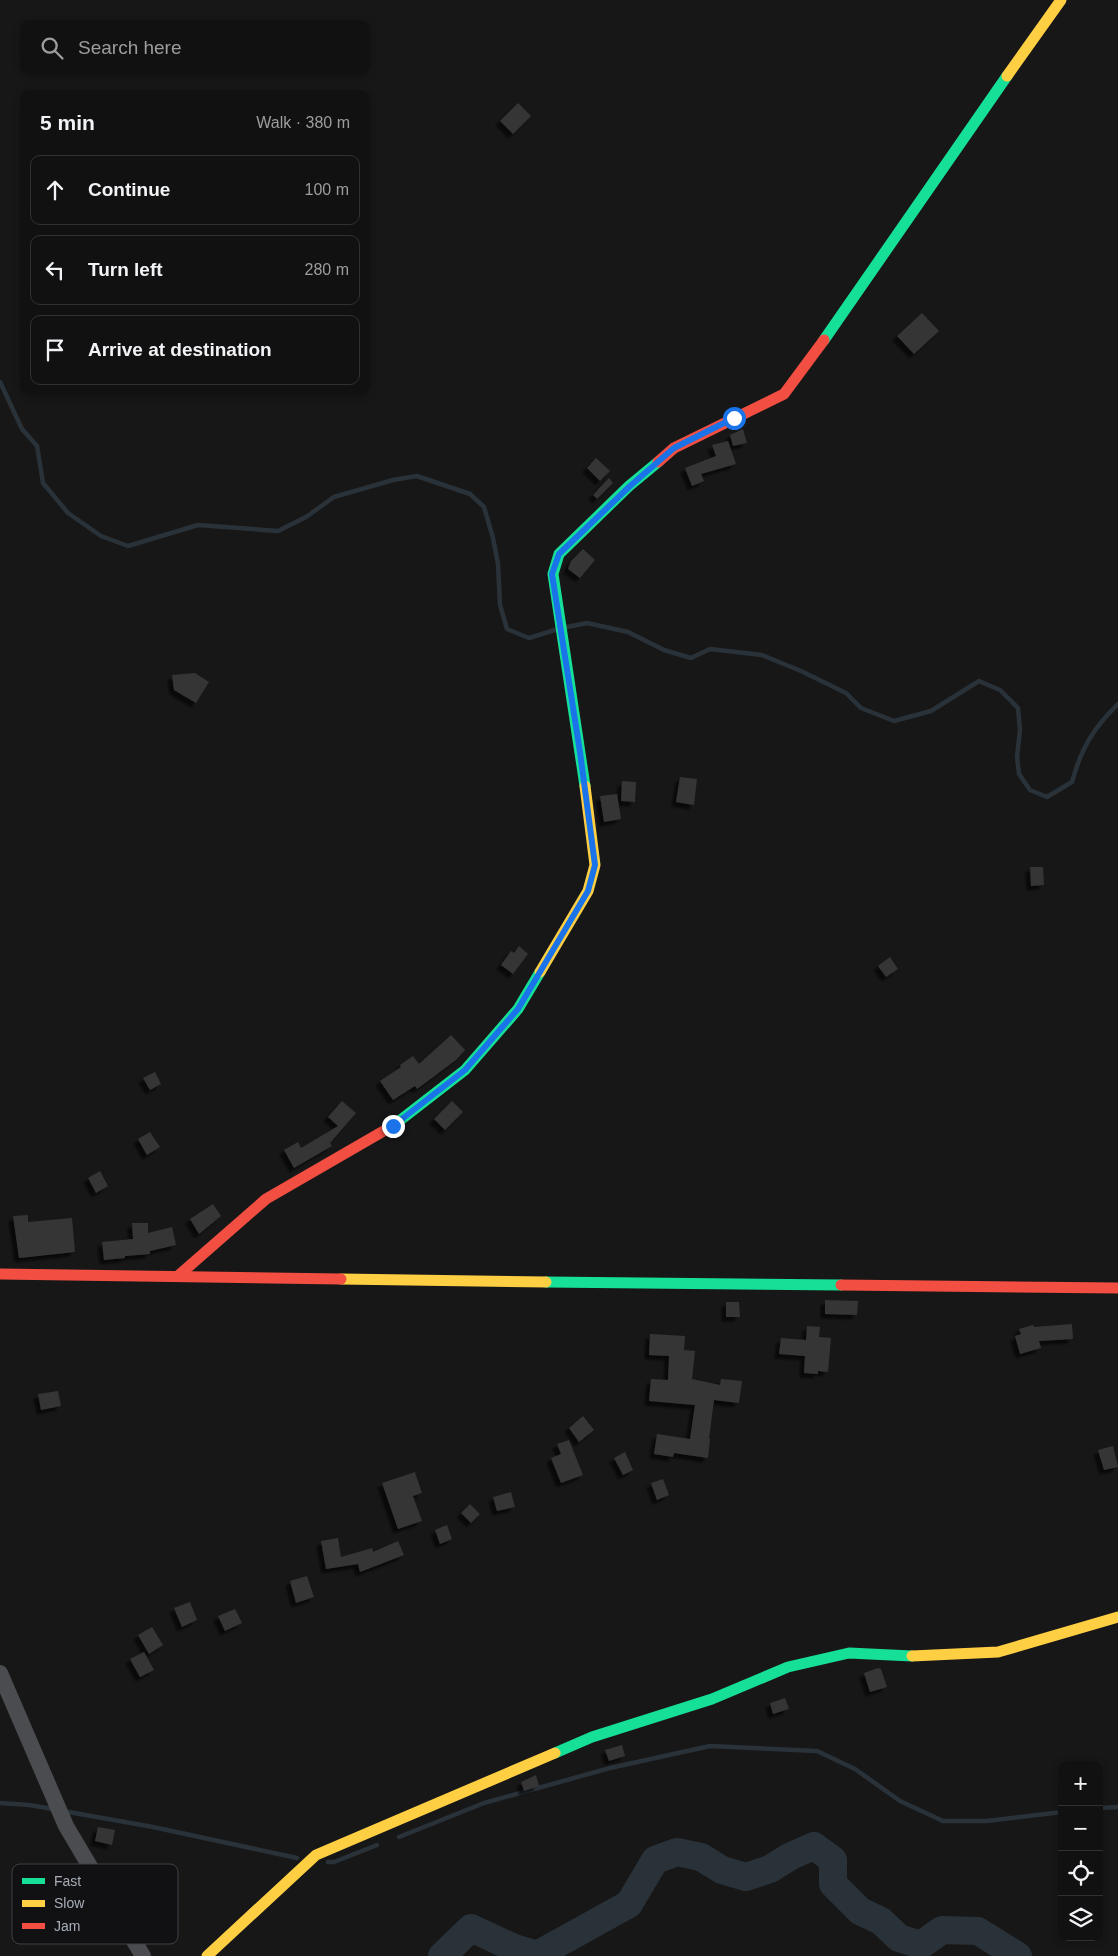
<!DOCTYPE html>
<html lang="en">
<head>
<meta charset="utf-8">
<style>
  body { margin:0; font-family:Helvetica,sans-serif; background:#1e1f1f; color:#f1f3f6 }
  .controls { position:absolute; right:15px; bottom:15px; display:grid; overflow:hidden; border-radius:10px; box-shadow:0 2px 8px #0003 }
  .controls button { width:45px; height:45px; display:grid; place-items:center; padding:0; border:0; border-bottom:1px solid #303131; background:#111; color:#f1f3f6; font:25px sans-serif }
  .stop { position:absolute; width:15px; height:15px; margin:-11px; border:4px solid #1a73e8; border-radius:50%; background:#fff }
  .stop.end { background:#1a73e8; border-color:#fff; box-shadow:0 1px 5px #0008 }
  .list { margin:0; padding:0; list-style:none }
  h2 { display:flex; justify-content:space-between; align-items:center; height:65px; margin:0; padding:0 20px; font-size:21px }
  h2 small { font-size:16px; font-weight:400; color:#9c9d9f }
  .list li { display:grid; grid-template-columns:32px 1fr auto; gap:15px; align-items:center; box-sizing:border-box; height:70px; margin:0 10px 10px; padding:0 10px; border:1px solid #303131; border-radius:10px }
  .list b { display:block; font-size:19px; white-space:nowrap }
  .list em { font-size:16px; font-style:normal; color:#9c9d9f }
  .icon { flex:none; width:28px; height:28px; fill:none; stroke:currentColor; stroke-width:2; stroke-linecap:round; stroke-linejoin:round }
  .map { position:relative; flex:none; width:1118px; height:1956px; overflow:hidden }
  .search { position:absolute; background:#111; box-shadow:0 2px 8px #0003; left:20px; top:20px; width:350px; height:55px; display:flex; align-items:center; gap:12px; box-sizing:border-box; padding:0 18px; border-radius:10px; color:#9c9d9f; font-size:19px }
  .panel { position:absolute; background:#111; box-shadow:0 2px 8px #0003; left:20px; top:90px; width:350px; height:305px; border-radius:10px }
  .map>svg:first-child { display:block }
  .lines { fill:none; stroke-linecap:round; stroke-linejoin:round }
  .stream { stroke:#2a3239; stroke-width:4.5 }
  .river { stroke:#2a3239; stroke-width:28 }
  .building { fill:#353536; filter:url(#shadow) }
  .street { stroke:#4b4c50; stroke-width:16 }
  .fast { stroke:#16e098; stroke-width:11 }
  .slow { stroke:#ffcf43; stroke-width:11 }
  .jam { stroke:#f24e42; stroke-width:11 }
  .route { stroke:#1a73e8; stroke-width:6 }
  .key { fill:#111113; stroke:#3e4045; stroke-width:1 }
  .key-label { font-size:14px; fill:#a8adb8 }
</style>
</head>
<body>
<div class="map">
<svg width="1118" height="1956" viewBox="0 0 1118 1956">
  <defs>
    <filter id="shadow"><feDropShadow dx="-4.5" dy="4.5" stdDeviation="1" flood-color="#0009"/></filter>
  </defs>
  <rect width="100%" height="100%" fill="#171717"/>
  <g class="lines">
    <g class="stream">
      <polyline points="0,382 22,429 37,446 43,483 68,513 101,536 128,546 198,525 278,531 306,517 334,497 393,480 417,476 470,494 484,507 493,538 498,564 500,605 507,629 529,638 555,630"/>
      <path d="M567 627 587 623 628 632 664 650 691 658 710 649 762 655 801 671 846 693 861 708 894 721 931 711 979 681 1000 690 1018 708 1020 730 1017 757 1019 774 1030 790 1047 797 1072 782C1081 749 1093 728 1118 704"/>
      <polyline points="0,1803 29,1805 53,1809"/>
      <polyline points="1099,1808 1118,1807"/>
      <polyline points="63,1811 153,1827 297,1858"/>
      <polyline points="399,1837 484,1803 610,1768 710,1746 817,1751 855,1769 900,1801 943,1821 987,1821 1062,1812"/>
      <polyline points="328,1862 334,1862 377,1845"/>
    </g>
    <polyline class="river" points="442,1956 471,1928 514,1948 537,1955 629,1904 655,1860 677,1852 701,1857 722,1870 746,1877 770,1869 791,1856 814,1846 833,1860 833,1884 860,1911 881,1921 899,1938 921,1945 942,1930 978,1931 1018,1956"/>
  </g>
  <g class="building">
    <polygon points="518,103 531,116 513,134 500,121"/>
    <polygon points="922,313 939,331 914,354 897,336"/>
    <polygon points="743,429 747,443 733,446 730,435"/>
    <polygon points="728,441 736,464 701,474 704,481 692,486 685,468 716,456 712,445"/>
    <polygon points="596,458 610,471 600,481 587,468"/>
    <polygon points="609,478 613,483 597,499 593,495"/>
    <polygon points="583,549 595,560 580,578 568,569 571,561"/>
    <polygon points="195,673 209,682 196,703 174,690 172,675"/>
    <polygon points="680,777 697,779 694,805 676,802"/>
    <polygon points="622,781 636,782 635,802 621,801"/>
    <polygon points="617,794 621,819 604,822 600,796"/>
    <polygon points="1030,867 1043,867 1044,885 1031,886"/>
    <polygon points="519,946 528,954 513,974 501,965 511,951 514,953"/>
    <polygon points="890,957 898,969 886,977 878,966"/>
    <polygon points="451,1035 465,1050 456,1060 417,1089 415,1086 393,1100 380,1081 401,1067 400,1065 413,1056 419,1064"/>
    <polygon points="155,1072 161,1084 150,1090 143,1078"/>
    <polygon points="342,1101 356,1113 330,1143 332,1146 294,1168 284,1150 298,1142 301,1148 338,1126 328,1117"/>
    <polygon points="452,1101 463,1112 445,1130 434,1119"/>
    <polygon points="150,1132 160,1147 147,1155 138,1139"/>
    <polygon points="100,1171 108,1186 96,1193 88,1178"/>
    <polygon points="213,1204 221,1216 199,1234 190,1219"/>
    <polygon points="28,1215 28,1222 72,1218 75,1252 19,1258 13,1216"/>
    <polygon points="132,1223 148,1223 148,1233 172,1227 176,1245 150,1251 150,1254 125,1256 125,1258 104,1260 102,1242 133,1239"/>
    <polygon points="825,1300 858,1301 857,1315 825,1314"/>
    <polygon points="726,1302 739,1302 740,1317 726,1317"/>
    <polygon points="1072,1324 1073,1339 1039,1341 1041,1348 1020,1354 1015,1336 1021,1334 1019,1329 1033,1325 1034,1327"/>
    <polygon points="807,1326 820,1327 819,1337 831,1338 828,1372 818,1371 818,1374 804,1373 805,1356 779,1354 781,1338 806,1340"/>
    <polygon points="650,1334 685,1336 684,1350 695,1351 692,1379 720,1385 721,1379 742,1381 739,1403 714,1400 709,1439 710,1439 708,1458 674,1453 673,1457 654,1454 657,1434 690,1439 695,1405 649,1401 651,1379 668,1380 669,1356 649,1355"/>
    <polygon points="58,1391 61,1406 41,1410 38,1394"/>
    <polygon points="583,1416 594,1430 579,1442 569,1428"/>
    <polygon points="569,1440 583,1475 561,1483 551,1458 561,1454 557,1444"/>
    <polygon points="1113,1446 1118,1467 1104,1470 1098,1450"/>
    <polygon points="625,1452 633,1470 623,1475 614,1458"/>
    <polygon points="415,1472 422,1493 413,1496 422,1521 398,1529 382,1483"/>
    <polygon points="663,1479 669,1495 657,1500 651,1483"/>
    <polygon points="511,1492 515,1507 497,1511 493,1497"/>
    <polygon points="470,1504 480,1514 471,1523 461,1513"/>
    <polygon points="447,1525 452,1539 440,1544 435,1530"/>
    <polygon points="338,1538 341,1557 372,1548 373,1552 398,1541 404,1555 360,1572 358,1564 326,1569 321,1541"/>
    <polygon points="307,1576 314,1597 296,1603 290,1581"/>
    <polygon points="190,1602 197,1620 182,1627 174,1608"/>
    <polygon points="235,1609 242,1623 225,1631 218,1616"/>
    <polygon points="152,1627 163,1645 149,1654 138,1635"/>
    <polygon points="144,1652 154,1670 140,1677 130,1659"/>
    <polygon points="878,1668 881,1669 887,1687 870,1692 864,1673"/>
    <polygon points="785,1698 789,1709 773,1714 770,1703"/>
    <polygon points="622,1745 625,1756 609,1761 605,1750"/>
    <polygon points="536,1775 539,1786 524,1791 521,1782"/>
    <polygon points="98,1827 115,1830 112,1845 95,1841"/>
  </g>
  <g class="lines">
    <polyline class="street" points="0,1673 66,1826 143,1956"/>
    <g class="fast">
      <polyline points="824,340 1007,76"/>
      <polyline points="585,786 553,574 559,554 629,486 658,462"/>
      <polyline points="394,1125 465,1070 518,1009 540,972"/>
      <polyline points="546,1282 841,1285"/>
      <polyline points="555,1753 592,1737 712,1699 788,1667 849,1653 912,1656"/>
    </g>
    <g class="slow">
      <polyline points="1007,76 1061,0"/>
      <polyline points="540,972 588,891 595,865 585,786"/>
      <polyline points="341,1279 546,1282"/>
      <polyline points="912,1656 998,1652 1118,1617"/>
      <polyline points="207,1956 316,1855 555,1753"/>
    </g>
    <g class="jam">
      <polyline points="658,462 674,448 784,394 824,340"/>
      <polyline points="0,1274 341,1279"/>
      <polyline points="178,1276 266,1199 394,1125"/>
      <polyline points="841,1285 1118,1288"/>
    </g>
  </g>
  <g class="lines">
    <polyline class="route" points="393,1126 465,1070 518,1009 588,891 595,865 580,752 552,574 559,554 630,486 674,448 734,418"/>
  </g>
  <rect x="12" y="1864" width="166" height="80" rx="8" class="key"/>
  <rect x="22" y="1878" width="23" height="6" fill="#16e098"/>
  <rect x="22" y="1900" width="23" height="7" fill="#ffcf43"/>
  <rect x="22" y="1923" width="23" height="6" fill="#f24e42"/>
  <g class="key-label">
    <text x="54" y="1886">Fast</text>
    <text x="54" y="1908">Slow</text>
    <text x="54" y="1931">Jam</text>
  </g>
</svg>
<div class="controls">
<button>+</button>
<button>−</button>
<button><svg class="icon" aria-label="locate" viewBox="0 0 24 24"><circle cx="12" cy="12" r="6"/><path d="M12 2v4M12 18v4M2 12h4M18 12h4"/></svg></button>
<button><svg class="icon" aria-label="layers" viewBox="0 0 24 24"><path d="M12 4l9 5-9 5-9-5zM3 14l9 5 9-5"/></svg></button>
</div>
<div class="stop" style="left:734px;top:418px"></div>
<div class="stop end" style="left:393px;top:1126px"></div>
<div class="search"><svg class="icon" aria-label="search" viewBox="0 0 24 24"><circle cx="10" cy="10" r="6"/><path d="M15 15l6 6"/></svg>Search here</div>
<section class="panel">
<h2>5 min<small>Walk · 380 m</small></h2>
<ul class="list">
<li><svg class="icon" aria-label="ahead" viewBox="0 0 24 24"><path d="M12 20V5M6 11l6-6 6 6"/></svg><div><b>Continue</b></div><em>100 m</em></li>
<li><svg class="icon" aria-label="left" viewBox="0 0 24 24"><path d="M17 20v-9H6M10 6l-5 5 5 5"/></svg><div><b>Turn left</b></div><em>280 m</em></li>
<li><svg class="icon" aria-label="arrive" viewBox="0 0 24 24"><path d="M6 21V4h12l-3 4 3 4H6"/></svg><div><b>Arrive at destination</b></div></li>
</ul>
</section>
</div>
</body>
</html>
